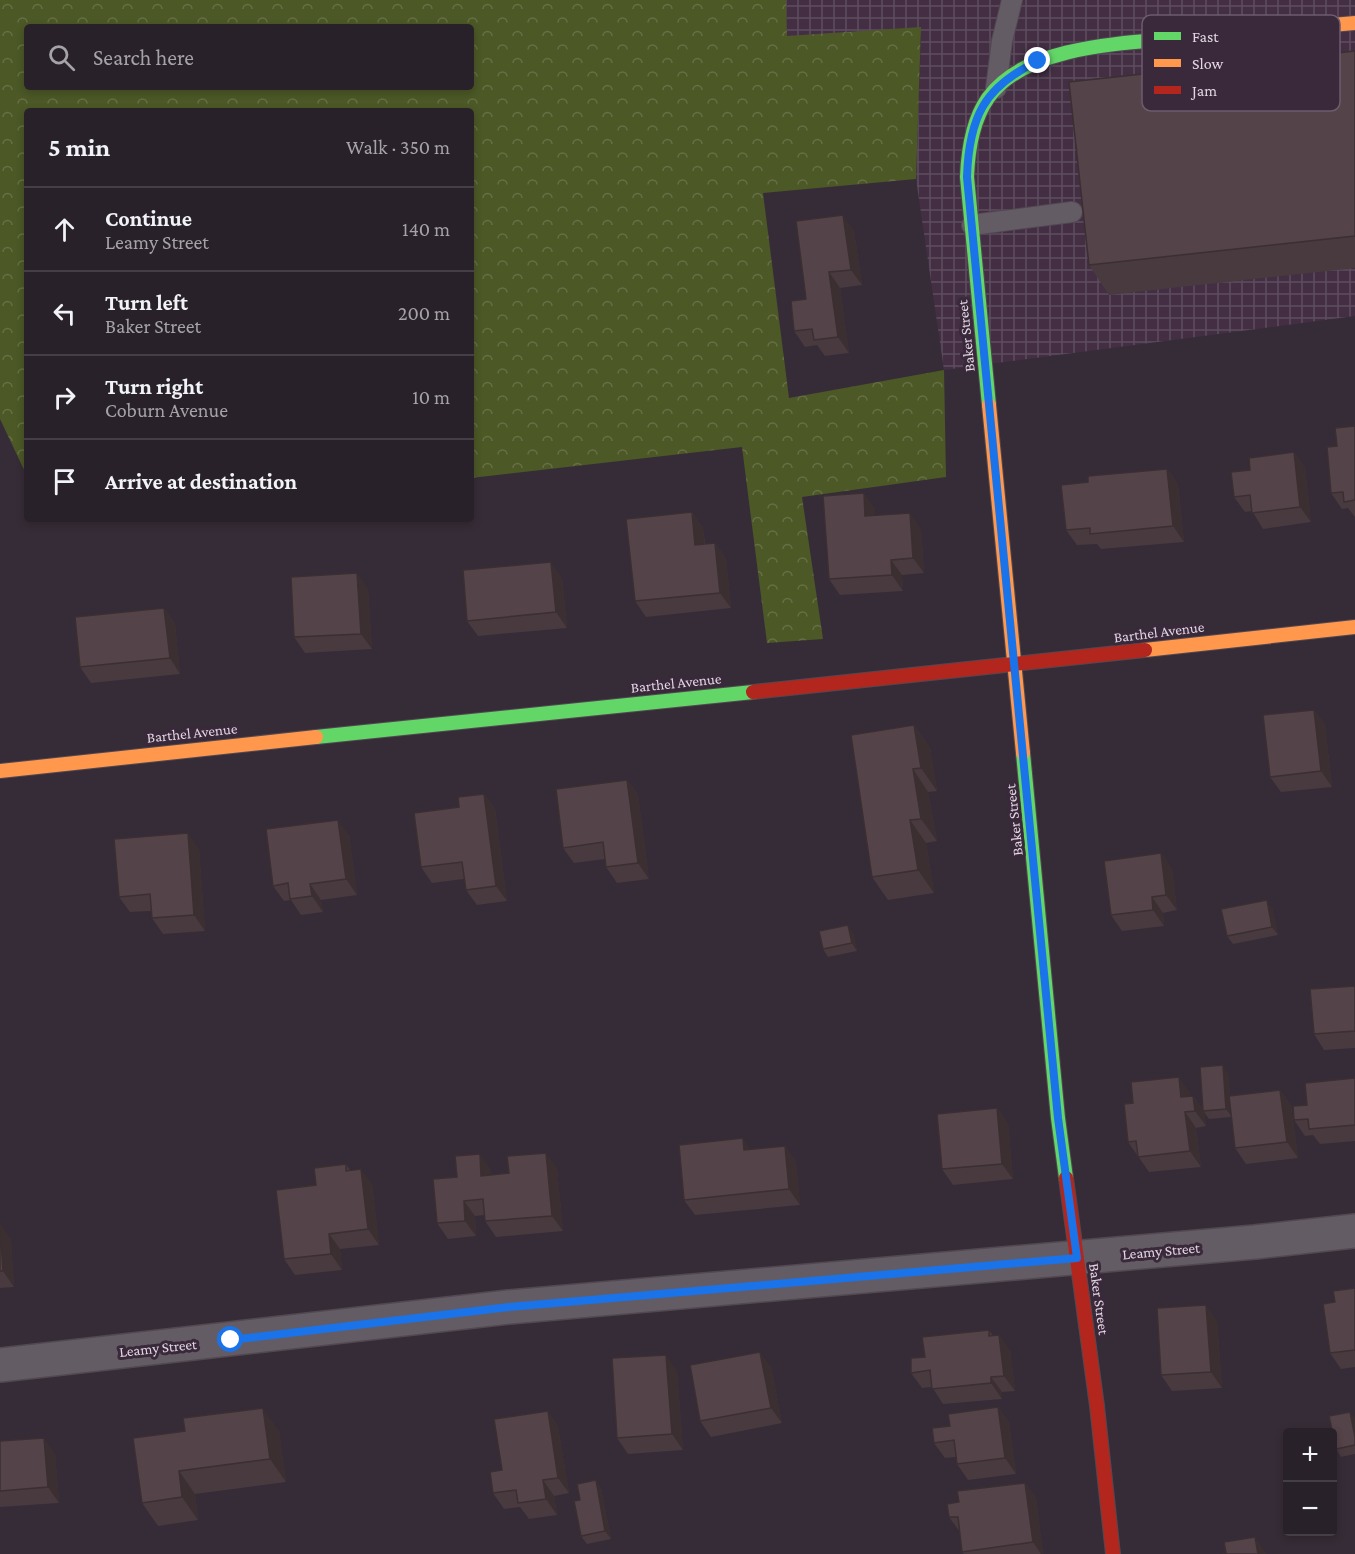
<!DOCTYPE html>
<html lang="en">
<head>
<meta charset="utf-8">
<style>
  body { margin:0; font-family:"Crimson Pro",serif; background:#302931; color:#f1f3f6 }
  .controls { position:absolute; right:18px; bottom:18px; display:grid; overflow:hidden; border-radius:6px; box-shadow:0 3px 9px #0003 }
  .controls button { width:54px; height:54px; display:grid; place-items:center; padding:0; border:0; border-bottom:2px solid #443e46; background:#282129; color:#f1f3f6; font:30px sans-serif }
  .stop { position:absolute; width:18px; height:18px; margin:-14px; border:4px solid #1a73e8; border-radius:50%; background:#fff }
  .stop.end { background:#1a73e8; border-color:#fff; box-shadow:0 2px 6px #0008 }
  .list { margin:0; padding:0; list-style:none }
  h2 { display:flex; justify-content:space-between; align-items:center; height:78px; margin:0; padding:0 24px; font-size:26px }
  h2 small { font-size:20px; font-weight:400; color:#a5a3a8 }
  .list li { display:grid; grid-template-columns:39px 1fr auto; gap:18px; align-items:center; box-sizing:border-box; height:84px; padding:0 24px; border-top:2px solid #443e46 }
  .list b { display:block; font-size:22px; white-space:nowrap }
  .list p { margin:0; font-size:20px; white-space:nowrap; color:#a5a3a8 }
  .list em { font-size:20px; font-style:normal; color:#a5a3a8 }
  .icon { flex:none; width:33px; height:33px; fill:none; stroke:currentColor; stroke-width:2; stroke-linecap:round; stroke-linejoin:round }
  .map { position:relative; flex:none; width:1355px; height:1554px; overflow:hidden }
  .search { position:absolute; background:#282129; box-shadow:0 3px 9px #0003; left:24px; top:24px; width:450px; height:66px; display:flex; align-items:center; gap:15px; box-sizing:border-box; padding:0 21px; border-radius:6px; color:#a5a3a8; font-size:22px }
  .panel { position:absolute; background:#282129; box-shadow:0 3px 9px #0003; left:24px; top:108px; width:450px; height:414px; border-radius:6px }
  .map>svg:first-child { display:block }
  .industrial { fill:url(#industrial-grid) }
  .forest { fill:url(#forest-crowns); fill-rule:evenodd }
  .lines { fill:none; stroke-linecap:round; stroke-linejoin:round }
  .lane-casing { stroke:#514851; stroke-width:22 }
  .street-casing { stroke:#514851; stroke-width:36 }
  .fast-casing { stroke:#514851; stroke-width:16 }
  .slow-casing { stroke:#514851; stroke-width:16 }
  .jam-casing { stroke:#514851; stroke-width:16 }
  .lane { stroke:#645c64; stroke-width:20 }
  .street { stroke:#645c64; stroke-width:33 }
  .fast { stroke:#63d668; stroke-width:14 }
  .slow { stroke:#ff974d; stroke-width:14 }
  .jam { stroke:#b3261e; stroke-width:14 }
  .wall { fill:#483a3e }
  .shaded-wall { fill:#3b2f32 }
  .building { fill:#544348; stroke:#3b2f32; stroke-width:1.5 }
  .route { stroke:#1a73e8; stroke-width:8 }
  .labels { text-anchor:middle; dominant-baseline:central; stroke-width:6; stroke-linejoin:round; paint-order:stroke }
  .street-label { font-size:15px; fill:#e1d6e2; stroke:#3a283b }
  .key { fill:#3a283b; stroke:#6c5c6d; stroke-width:1.5 }
  .key-label { font-size:16px; fill:#e1d6e2 }
</style>
</head>
<body>
<div class="map">
<svg width="1355" height="1554" viewBox="0 0 1355 1554">
  <defs>
    <pattern id="industrial-grid" width="8" height="8" patternUnits="userSpaceOnUse" patternTransform="scale(1.5)"><rect width="8" height="8" fill="#432e44"/><path d="M0 4h8M4 0v8" fill="none" stroke="#5e4c5f"/></pattern>
    <pattern id="forest-crowns" width="20" height="18" patternUnits="userSpaceOnUse" patternTransform="scale(1.5)"><rect width="20" height="18" fill="#4c5826"/><path d="M2 6a3 3 0 1 1 6 0M12 15a3 3 0 1 1 6 0" fill="none" stroke="#666f45"/></pattern>
  </defs>
  <rect width="100%" height="100%" fill="#362c37"/>
  <polygon class="industrial" points="786,0 1355,0 1355,316 944,370 916,179 921,37 787,36"/>
  <path class="forest" d="M0 0H786L787 36 921 27 916 179 763 193 789 398 944 370 946 477 802 497 823 639 767 643 742 447 471 478V111H27V476L0 419ZM27 27H471V87H27Z"/>
  <g class="lines">
    <g class="lane-casing">
      <g id="lane">
        <polyline points="996,88 1002,41 1012,0"/>
        <polyline points="972,225 1072,212"/>
      </g>
    </g>
    <g class="street-casing">
      <polyline id="street" points="0,1365 509,1307 1255,1242 1355,1231"/>
    </g>
    <g class="fast-casing">
      <g id="fast">
        <path d="M989 405 967 177C968 150 972 121 988 98 1022 50 1107 44 1161 40"/>
        <polyline points="316,737 753,692"/>
        <polyline points="1023,753 1058,1118 1066,1178"/>
      </g>
    </g>
    <g class="slow-casing">
      <g id="slow">
        <polyline points="1161,40 1355,23"/>
        <polyline points="989,405 1023,753"/>
        <polyline points="1145,650 1355,627"/>
        <polyline points="0,771 316,737"/>
      </g>
    </g>
    <g class="jam-casing">
      <g id="jam">
        <polyline points="753,692 1145,650"/>
        <polyline points="1066,1178 1097,1406 1113,1554"/>
      </g>
    </g>
    <use href="#lane" class="lane"/>
    <use href="#street" class="street"/>
    <use href="#fast" class="fast"/>
    <use href="#slow" class="slow"/>
    <use href="#jam" class="jam"/>
  </g>
  <g class="wall">
    <polygon points="1355,51 1355,268 1109,295 1089,265"/>
    <polygon points="854,231 862,285 840,288 849,353 825,356 817,345 805,347 794,331 806,299"/>
    <polygon points="1355,426 1355,517 1348,508 1342,509 1331,493 1337,446"/>
    <polygon points="1294,452 1305,468 1311,522 1263,529 1252,511 1245,512 1234,497"/>
    <polygon points="1167,469 1178,484 1184,542 1101,549 1097,544 1077,545 1066,530 1088,482"/>
    <polygon points="875,509 875,516 921,529 924,573 902,575 903,591 840,595 829,579"/>
    <polygon points="692,512 703,528 705,544 715,543 726,559 731,608 646,617 635,601"/>
    <polygon points="562,578 567,628 478,636 467,621"/>
    <polygon points="368,589 372,649 305,653 294,637"/>
    <polygon points="164,608 175,624 180,674 91,683 80,667"/>
    <polygon points="1314,710 1325,725 1332,787 1281,792 1270,777"/>
    <polygon points="914,725 930,748 937,791 928,792 937,841 926,843 934,893 888,900 872,877"/>
    <polygon points="627,780 638,795 649,879 617,883 606,867 605,859 574,863 563,848"/>
    <polygon points="484,794 495,809 507,901 477,905 466,890 464,879 432,883 421,867 459,807"/>
    <polygon points="349,835 357,895 321,900 323,912 301,915 291,900 284,901 273,886"/>
    <polygon points="199,849 205,931 163,934 152,918 151,911 130,912 119,897"/>
    <polygon points="1161,853 1172,869 1177,910 1163,913 1164,926 1122,931 1111,915"/>
    <polygon points="1272,908 1278,935 1233,944 1227,936"/>
    <polygon points="853,933 857,951 828,957 823,949"/>
    <polygon points="1355,986 1355,1048 1324,1050 1314,1034"/>
    <polygon points="1228,1073 1230,1096 1280,1090 1291,1106 1298,1158 1246,1164 1235,1148 1231,1117 1209,1119 1204,1112 1206,1126 1196,1128 1201,1167 1149,1172 1128,1142 1133,1103 1190,1093 1190,1096 1193,1096 1203,1110"/>
    <polygon points="1355,1078 1355,1141 1320,1144 1313,1135 1305,1136 1294,1120 1307,1105"/>
    <polygon points="997,1108 1008,1124 1013,1179 953,1185 942,1169"/>
    <polygon points="785,1146 796,1162 800,1205 695,1215 684,1200 751,1149"/>
    <polygon points="346,1164 350,1170 372,1184 379,1245 340,1249 342,1270 295,1275 284,1259 316,1185"/>
    <polygon points="557,1168 563,1231 496,1237 485,1221 485,1215 475,1216 476,1236 448,1239 437,1223 457,1177 491,1170 491,1175"/>
    <polygon points="0,1224 11,1240 14,1287 0,1288"/>
    <polygon points="1355,1288 1355,1367 1341,1369 1330,1353 1335,1302"/>
    <polygon points="1217,1321 1222,1388 1172,1391 1161,1375"/>
    <polygon points="989,1330 993,1336 999,1335 1010,1351 1015,1391 1002,1392 1002,1399 943,1404 932,1387 922,1388 911,1373 925,1357"/>
    <polygon points="771,1367 782,1423 711,1437 700,1421"/>
    <polygon points="677,1371 683,1450 628,1454 617,1438"/>
    <polygon points="998,1407 1009,1423 1016,1474 968,1480 957,1464 956,1457 945,1458 934,1443 950,1426"/>
    <polygon points="548,1411 558,1427 569,1493 554,1496 557,1515 529,1519 520,1507 504,1509 493,1493 502,1470"/>
    <polygon points="1355,1418 1355,1454 1341,1457 1336,1449"/>
    <polygon points="185,1431 279,1431 286,1482 195,1494 198,1520 158,1526 142,1503"/>
    <polygon points="0,1441 55,1454 59,1503 0,1507"/>
    <polygon points="1025,1483 1036,1498 1043,1554 964,1554 962,1552 960,1532 949,1517 959,1502"/>
    <polygon points="601,1488 611,1539 587,1544 581,1536 580,1500"/>
  </g>
  <g class="shaded-wall">
    <polygon points="843,215 854,231 862,285 851,270"/>
    <polygon points="829,272 840,288 849,353 838,337"/>
    <polygon points="1294,452 1305,468 1311,522 1300,507"/>
    <polygon points="1167,469 1178,484 1184,542 1173,526"/>
    <polygon points="864,493 875,509 876,532 865,516"/>
    <polygon points="692,512 703,528 706,561 695,545"/>
    <polygon points="910,513 921,529 924,573 913,558"/>
    <polygon points="715,543 726,559 731,608 720,593"/>
    <polygon points="891,560 902,575 903,591 892,575"/>
    <polygon points="551,562 562,578 567,628 556,612"/>
    <polygon points="357,573 368,589 372,649 361,634"/>
    <polygon points="164,608 175,624 180,674 170,658"/>
    <polygon points="1314,710 1325,725 1332,787 1321,771"/>
    <polygon points="914,725 930,748 937,791 921,768"/>
    <polygon points="913,769 928,792 937,841 921,819"/>
    <polygon points="627,780 638,795 649,879 638,863"/>
    <polygon points="484,794 495,809 507,901 496,886"/>
    <polygon points="338,820 349,835 357,895 346,879"/>
    <polygon points="910,820 926,843 934,893 918,870"/>
    <polygon points="188,833 199,849 205,931 194,915"/>
    <polygon points="1161,853 1172,869 1177,910 1166,895"/>
    <polygon points="310,884 321,900 323,912 312,896"/>
    <polygon points="1152,897 1163,913 1164,926 1153,910"/>
    <polygon points="1267,900 1272,908 1278,935 1272,927"/>
    <polygon points="848,925 853,933 857,951 852,943"/>
    <polygon points="1223,1065 1228,1073 1232,1117 1226,1109"/>
    <polygon points="1179,1077 1190,1093 1192,1112 1181,1097"/>
    <polygon points="1280,1090 1291,1106 1298,1158 1287,1142"/>
    <polygon points="1193,1096 1204,1111 1206,1126 1195,1111"/>
    <polygon points="997,1108 1008,1124 1013,1179 1002,1164"/>
    <polygon points="1185,1112 1196,1128 1201,1167 1190,1151"/>
    <polygon points="743,1138 754,1154 744,1150"/>
    <polygon points="785,1146 796,1162 800,1205 789,1189"/>
    <polygon points="546,1153 557,1168 563,1231 552,1216"/>
    <polygon points="480,1154 491,1170 492,1191 481,1176"/>
    <polygon points="361,1169 372,1184 379,1245 368,1229"/>
    <polygon points="464,1201 475,1216 476,1236 465,1221"/>
    <polygon points="0,1224 11,1240 14,1287 3,1271"/>
    <polygon points="329,1234 340,1249 342,1270 331,1254"/>
    <polygon points="1206,1305 1217,1321 1222,1388 1211,1372"/>
    <polygon points="999,1335 1010,1351 1015,1391 1004,1376"/>
    <polygon points="760,1352 771,1367 782,1423 771,1408"/>
    <polygon points="666,1355 677,1371 683,1450 672,1434"/>
    <polygon points="991,1377 1002,1392 1002,1399 991,1383"/>
    <polygon points="998,1407 1009,1423 1016,1474 1005,1458"/>
    <polygon points="263,1408 279,1431 286,1482 270,1459"/>
    <polygon points="548,1411 558,1427 569,1493 558,1478"/>
    <polygon points="1350,1412 1355,1418 1355,1437"/>
    <polygon points="44,1438 55,1454 59,1503 48,1487"/>
    <polygon points="179,1471 195,1494 198,1520 182,1497"/>
    <polygon points="543,1480 554,1496 557,1515 546,1499"/>
    <polygon points="596,1480 601,1488 611,1539 605,1531"/>
    <polygon points="1025,1483 1036,1498 1043,1554 1041,1554 1033,1542"/>
    <polygon points="1255,1537 1266,1553 1266,1554 1258,1554"/>
  </g>
  <g class="building">
    <polygon points="1355,51 1355,236 1089,265 1069,82"/>
    <polygon points="843,215 851,270 829,272 838,337 814,340 812,329 794,331 791,301 806,299 796,221"/>
    <polygon points="1355,426 1355,500 1344,502 1343,492 1331,493 1327,447 1337,446 1335,428"/>
    <polygon points="1294,452 1300,507 1252,513 1250,495 1234,497 1231,472 1250,470 1249,458"/>
    <polygon points="1167,469 1173,526 1090,534 1090,528 1066,530 1061,485 1088,482 1088,476"/>
    <polygon points="864,493 865,516 910,513 913,558 891,560 892,575 829,579 823,496"/>
    <polygon points="692,512 695,545 715,543 720,593 635,601 626,519"/>
    <polygon points="551,562 556,612 467,621 463,570"/>
    <polygon points="357,573 361,634 294,637 291,577"/>
    <polygon points="164,608 170,658 80,667 75,617"/>
    <polygon points="1314,710 1321,771 1270,777 1263,715"/>
    <polygon points="914,725 921,768 913,769 921,819 910,820 918,870 872,877 851,735"/>
    <polygon points="627,780 638,863 606,867 603,842 563,848 556,789"/>
    <polygon points="484,794 496,886 466,890 462,862 421,867 414,813 459,807 458,797"/>
    <polygon points="338,820 346,879 310,884 312,896 290,899 288,883 273,886 266,829"/>
    <polygon points="188,833 194,915 152,918 150,894 119,897 114,839"/>
    <polygon points="1161,853 1166,895 1152,897 1153,910 1111,915 1104,861"/>
    <polygon points="1267,900 1272,927 1227,936 1221,909"/>
    <polygon points="848,925 852,943 823,949 819,931"/>
    <polygon points="1355,986 1355,1031 1314,1034 1310,989"/>
    <polygon points="1223,1065 1226,1109 1203,1111 1200,1067"/>
    <polygon points="1179,1077 1181,1097 1193,1096 1195,1111 1185,1112 1190,1151 1138,1157 1136,1141 1128,1142 1124,1104 1133,1103 1131,1082"/>
    <polygon points="1355,1078 1355,1125 1309,1129 1308,1119 1294,1120 1293,1106 1307,1105 1305,1083"/>
    <polygon points="1280,1090 1287,1142 1235,1148 1229,1096"/>
    <polygon points="997,1108 1002,1164 942,1169 937,1114"/>
    <polygon points="743,1138 744,1150 785,1146 789,1189 684,1200 679,1145"/>
    <polygon points="546,1153 552,1216 485,1221 483,1199 464,1201 465,1221 437,1223 433,1179 457,1177 455,1156 480,1154 481,1176 509,1173 507,1156"/>
    <polygon points="346,1164 346,1171 361,1169 368,1229 329,1234 331,1254 284,1259 276,1190 316,1185 314,1168"/>
    <polygon points="0,1224 3,1271 0,1271"/>
    <polygon points="1355,1288 1355,1350 1330,1353 1323,1304 1335,1302 1333,1291"/>
    <polygon points="1206,1305 1211,1372 1161,1375 1157,1308"/>
    <polygon points="989,1330 989,1336 999,1335 1004,1376 991,1377 991,1383 932,1389 930,1370 911,1373 911,1358 925,1357 922,1337"/>
    <polygon points="760,1352 771,1408 700,1421 690,1365"/>
    <polygon points="666,1355 672,1434 617,1438 612,1358"/>
    <polygon points="998,1407 1005,1458 957,1464 954,1440 934,1443 932,1428 950,1426 948,1414"/>
    <polygon points="263,1408 270,1459 179,1471 182,1497 142,1503 133,1438 185,1431 183,1418"/>
    <polygon points="548,1411 558,1478 543,1480 546,1499 518,1503 516,1490 493,1493 490,1472 502,1470 494,1419"/>
    <polygon points="1350,1412 1355,1437 1355,1445 1336,1449 1329,1416"/>
    <polygon points="44,1438 48,1487 0,1491 0,1441"/>
    <polygon points="596,1480 605,1531 581,1536 574,1501 580,1500 577,1484"/>
    <polygon points="1025,1483 1033,1542 962,1552 958,1517 949,1517 947,1504 959,1502 957,1491"/>
    <polygon points="1255,1537 1258,1554 1222,1554 1226,1553 1224,1542"/>
  </g>
  <g class="lines">
    <path class="route" d="M231 1340 509 1307 1077 1258 1058 1118 967 177C969 117 984 87 1038 61"/>
  </g>
  <g class="labels">
    <g class="street-label">
      <text transform="translate(966 336) rotate(-96)">Baker Street</text>
      <text transform="translate(1159 632) rotate(-7)">Barthel Avenue</text>
      <text transform="translate(676 683) rotate(-6)">Barthel Avenue</text>
      <text transform="translate(192 733) rotate(-6)">Barthel Avenue</text>
      <text transform="translate(1014 820) rotate(-96)">Baker Street</text>
      <text transform="translate(1161 1251) rotate(-5)">Leamy Street</text>
      <text transform="translate(1099 1299) rotate(82)">Baker Street</text>
      <text transform="translate(158 1348) rotate(-6)">Leamy Street</text>
    </g>
  </g>
  <rect x="1142" y="15" width="198" height="96" rx="9" class="key"/>
  <rect x="1154" y="32" width="27" height="8" fill="#63d668"/>
  <rect x="1154" y="59" width="27" height="8" fill="#ff974d"/>
  <rect x="1154" y="86" width="27" height="8" fill="#b3261e"/>
  <g class="key-label">
    <text x="1192" y="42">Fast</text>
    <text x="1192" y="69">Slow</text>
    <text x="1192" y="96">Jam</text>
  </g>
</svg>
<div class="controls">
<button>+</button>
<button>−</button>
</div>
<div class="stop" style="left:231px;top:1340px"></div>
<div class="stop end" style="left:1038px;top:61px"></div>
<div class="search"><svg class="icon" aria-label="search" viewBox="0 0 24 24"><circle cx="10" cy="10" r="6"/><path d="M15 15l6 6"/></svg>Search here</div>
<section class="panel">
<h2>5 min<small>Walk · 350 m</small></h2>
<ul class="list">
<li><svg class="icon" aria-label="ahead" viewBox="0 0 24 24"><path d="M12 20V5M6 11l6-6 6 6"/></svg><div><b>Continue</b><p>Leamy Street</p></div><em>140 m</em></li>
<li><svg class="icon" aria-label="left" viewBox="0 0 24 24"><path d="M17 20v-9H6M10 6l-5 5 5 5"/></svg><div><b>Turn left</b><p>Baker Street</p></div><em>200 m</em></li>
<li><svg class="icon" aria-label="right" viewBox="0 0 24 24"><path d="M7 20v-9h11M14 6l5 5-5 5"/></svg><div><b>Turn right</b><p>Coburn Avenue</p></div><em>10 m</em></li>
<li><svg class="icon" aria-label="arrive" viewBox="0 0 24 24"><path d="M6 21V4h12l-3 4 3 4H6"/></svg><div><b>Arrive at destination</b></div></li>
</ul>
</section>
</div>
</body>
</html>
